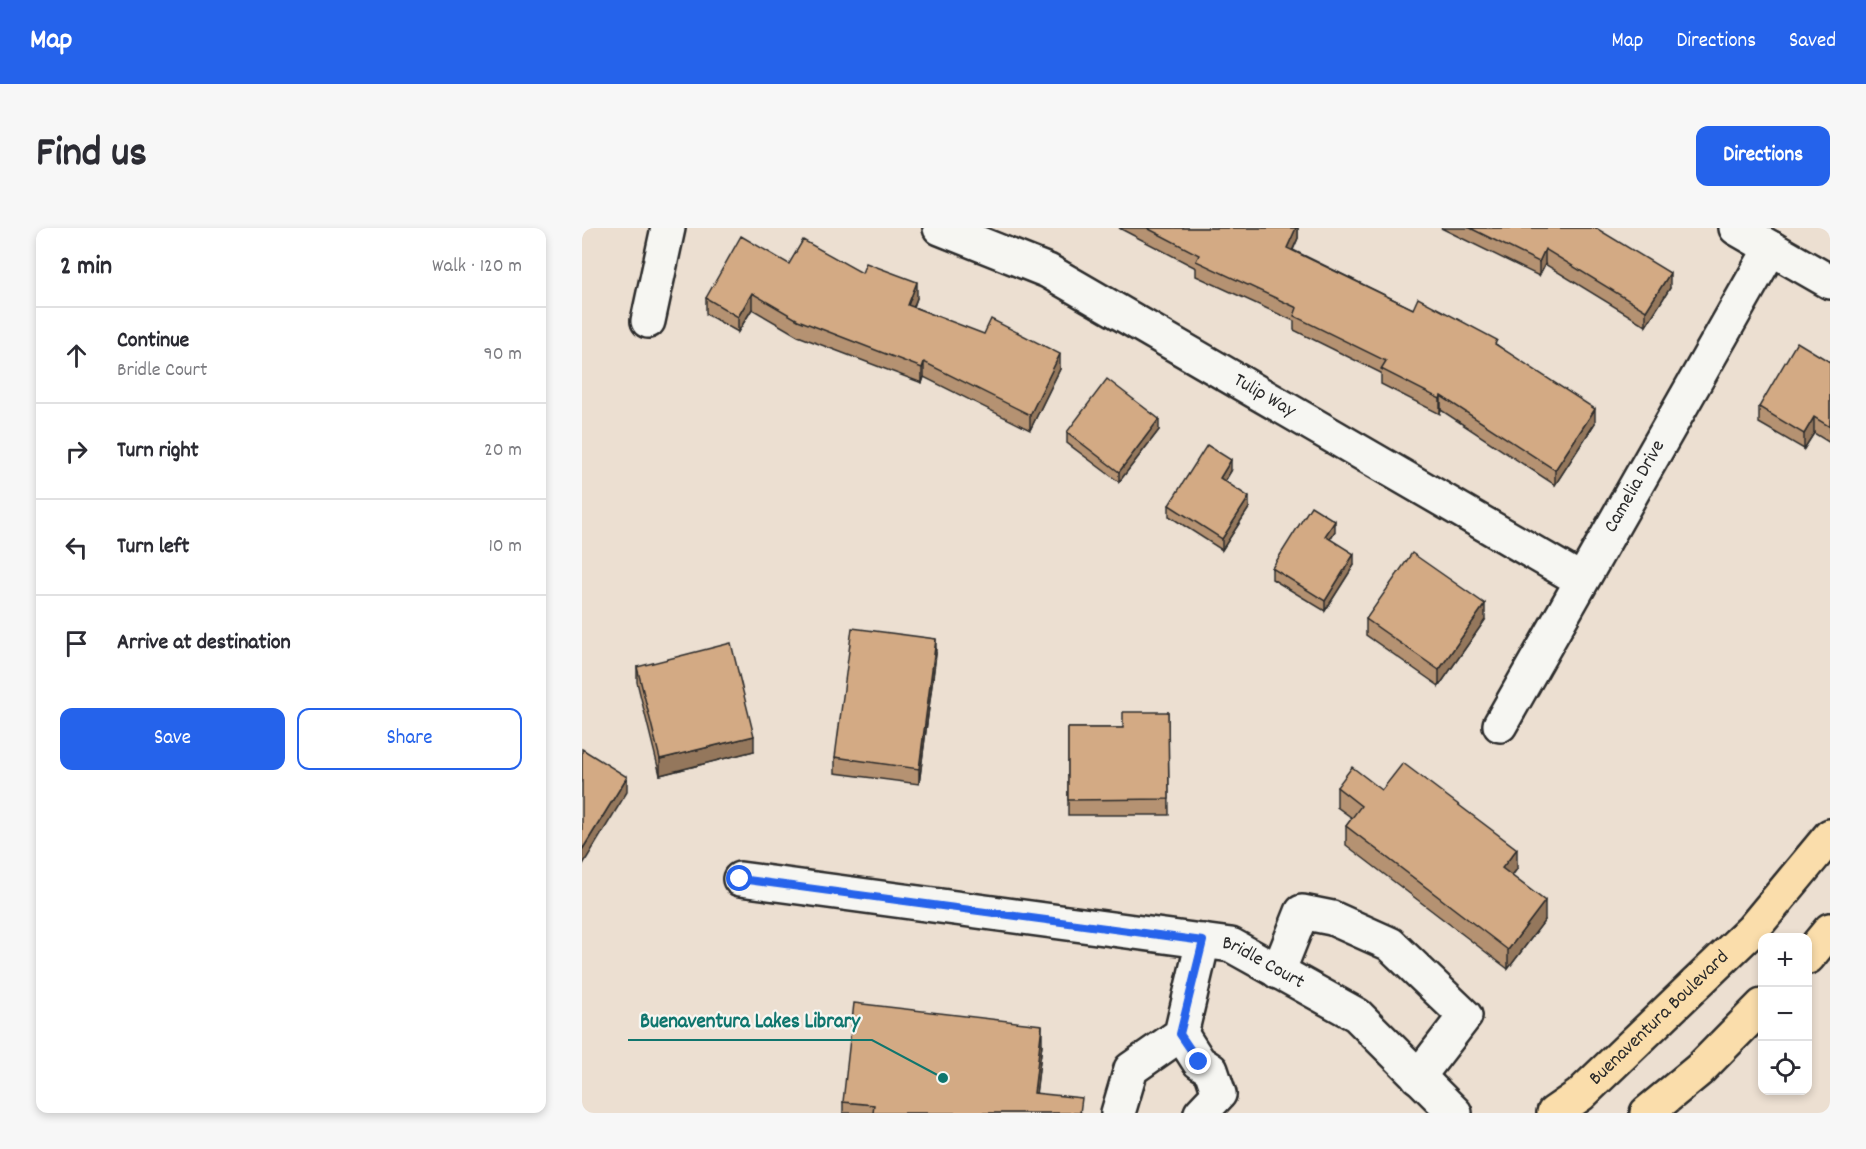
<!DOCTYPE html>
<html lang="en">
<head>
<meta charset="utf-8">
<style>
  body { margin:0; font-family:Dekko,sans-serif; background:#f7f7f7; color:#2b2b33 }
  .controls { position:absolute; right:18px; bottom:18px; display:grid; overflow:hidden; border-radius:12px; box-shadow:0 3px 9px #0003 }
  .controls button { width:54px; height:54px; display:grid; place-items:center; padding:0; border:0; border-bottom:2px solid #e1e1e2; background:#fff; color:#2b2b33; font:30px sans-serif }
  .stop { position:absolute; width:18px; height:18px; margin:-14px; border:4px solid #2563eb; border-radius:50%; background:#fff }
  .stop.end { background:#2563eb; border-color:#fff; box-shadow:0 2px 6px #0008 }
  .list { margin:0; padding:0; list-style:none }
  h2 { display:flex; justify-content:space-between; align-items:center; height:78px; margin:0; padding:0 24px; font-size:26px }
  h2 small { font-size:20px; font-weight:400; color:#7c7c81 }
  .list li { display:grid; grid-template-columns:39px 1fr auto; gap:18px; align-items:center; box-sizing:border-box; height:96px; padding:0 24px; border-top:2px solid #e1e1e2 }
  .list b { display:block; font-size:22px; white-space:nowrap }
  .list p { margin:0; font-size:20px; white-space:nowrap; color:#7c7c81 }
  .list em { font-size:20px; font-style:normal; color:#7c7c81 }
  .actions { display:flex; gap:12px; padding:18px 24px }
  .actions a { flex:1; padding:14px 0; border:2px solid #2563eb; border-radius:12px; text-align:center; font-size:21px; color:#2563eb }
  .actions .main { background:#2563eb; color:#fff }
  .icon { flex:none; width:33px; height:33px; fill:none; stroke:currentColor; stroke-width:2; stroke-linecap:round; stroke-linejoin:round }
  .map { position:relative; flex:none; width:1248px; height:885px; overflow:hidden; border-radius:12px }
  header { display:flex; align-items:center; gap:36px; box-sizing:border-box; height:84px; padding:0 30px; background:#2563eb; color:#fff }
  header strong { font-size:28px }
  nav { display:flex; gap:33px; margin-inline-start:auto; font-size:21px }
  .intro { display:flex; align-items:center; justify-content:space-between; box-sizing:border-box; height:144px; padding:0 36px }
  h1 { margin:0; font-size:42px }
  .button { padding:15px 27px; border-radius:12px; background:#2563eb; color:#fff; font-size:21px; font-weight:700 }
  main { display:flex; gap:36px; padding:0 36px }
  aside { flex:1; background:#fff; border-radius:12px; box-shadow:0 3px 9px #0003 }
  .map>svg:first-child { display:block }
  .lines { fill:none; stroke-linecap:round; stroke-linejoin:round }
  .minor-casing { stroke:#2b2b2b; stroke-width:38 }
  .major-casing { stroke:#2b2b2b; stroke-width:38 }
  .minor { stroke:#f6f6f2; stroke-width:33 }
  .major { stroke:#faddab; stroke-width:33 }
  .wall { fill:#b59272; stroke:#2b2b2b; stroke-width:1.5 }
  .shaded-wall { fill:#94775c; stroke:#2b2b2b; stroke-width:1.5 }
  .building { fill:#d3aa84; stroke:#2b2b2b; stroke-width:1.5 }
  .route { stroke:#2563eb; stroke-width:8 }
  .labels { text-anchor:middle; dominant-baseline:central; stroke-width:4.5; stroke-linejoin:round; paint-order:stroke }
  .street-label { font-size:20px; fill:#2b2b2b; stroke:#f6f6f2 }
  .leader { fill:none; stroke:#0f766e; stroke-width:2 }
  .callout-dot { fill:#0f766e; stroke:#f6f6f2; stroke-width:2 }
  .callout-label { font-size:21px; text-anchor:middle; font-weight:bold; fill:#0f766e; stroke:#f6f6f2; stroke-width:4.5; stroke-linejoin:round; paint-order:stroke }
</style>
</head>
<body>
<header>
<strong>Map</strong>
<nav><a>Map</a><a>Directions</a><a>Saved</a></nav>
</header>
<div class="intro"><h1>Find us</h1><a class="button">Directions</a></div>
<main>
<aside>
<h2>2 min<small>Walk · 120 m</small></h2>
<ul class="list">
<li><svg class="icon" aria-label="ahead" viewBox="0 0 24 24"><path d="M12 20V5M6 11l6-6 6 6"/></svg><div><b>Continue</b><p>Bridle Court</p></div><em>90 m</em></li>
<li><svg class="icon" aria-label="right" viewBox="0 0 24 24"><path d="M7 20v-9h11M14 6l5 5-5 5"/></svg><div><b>Turn right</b></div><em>20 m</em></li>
<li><svg class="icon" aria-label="left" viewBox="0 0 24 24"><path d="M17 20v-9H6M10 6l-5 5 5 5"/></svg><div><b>Turn left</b></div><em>10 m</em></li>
<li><svg class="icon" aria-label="arrive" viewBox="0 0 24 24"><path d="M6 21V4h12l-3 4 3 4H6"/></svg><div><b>Arrive at destination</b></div></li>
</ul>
<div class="actions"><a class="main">Save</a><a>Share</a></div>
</aside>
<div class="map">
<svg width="1248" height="885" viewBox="0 0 1248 885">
  <rect width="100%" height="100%" fill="#ecdfd1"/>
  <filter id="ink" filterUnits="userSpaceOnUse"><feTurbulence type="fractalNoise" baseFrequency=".0167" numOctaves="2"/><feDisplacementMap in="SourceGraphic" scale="12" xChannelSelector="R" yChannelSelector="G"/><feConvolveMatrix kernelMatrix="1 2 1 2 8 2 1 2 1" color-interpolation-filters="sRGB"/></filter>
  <g filter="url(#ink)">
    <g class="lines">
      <g class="minor-casing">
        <g id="minor">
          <path id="s1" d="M358 0 466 43 999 352"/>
          <polyline points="1154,0 1248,54"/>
          <polyline points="66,93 86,0"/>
          <path id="s2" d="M918 497 1189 20"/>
          <path id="s3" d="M158 651 649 717 775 787 873 885"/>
          <polyline points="696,744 720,684 750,690 808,716 883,788 836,849"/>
          <polyline points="599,806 617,834 629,842 637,866 619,885"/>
          <polyline points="536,885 549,841 599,806 621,713"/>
        </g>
      </g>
      <g class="major-casing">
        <g id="major">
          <polyline points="1226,729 1248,702"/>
          <path id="s4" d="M972 885 998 867 1170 702 1248 608"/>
          <polyline points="1065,885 1117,842 1180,778"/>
        </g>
      </g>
      <use href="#minor" class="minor"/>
      <use href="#major" class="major"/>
    </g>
    <g class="wall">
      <polygon points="537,0 716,0 716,10 711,22 831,81 915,117 1013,195 973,257 859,182 858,186 799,156 799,145 712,102 712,93 614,48 614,40"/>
      <polygon points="859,0 1014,0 1088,60 1064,98 963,36 957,48"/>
      <polygon points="207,36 280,45 335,70 332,79 478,141 448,202 342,149 340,155 216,108 170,81 156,104 124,86 124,70"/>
      <polygon points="1248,134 1248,215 1232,205 1222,221 1177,195 1177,179"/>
      <polygon points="577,202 537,254 485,215 485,204"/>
      <polygon points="649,243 643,253 667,280 640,322 587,288 587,277"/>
      <polygon points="753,303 748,311 772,337 743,383 690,351 690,340"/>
      <polygon points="784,391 903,392 857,458 784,407"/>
      <polygon points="354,426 337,556 253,545 253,529"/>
      <polygon points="55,439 172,523 78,547 55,454"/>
      <polygon points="586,484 587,587 486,587 486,500 541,500"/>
      <polygon points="755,559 800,562 935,641 930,648 963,692 926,741 764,617 764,598 770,590 755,579"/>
      <polygon points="460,816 454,865 500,885 261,885 261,874"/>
    </g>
    <g class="shaded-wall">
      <polygon points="714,0 716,0 716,10 705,34 705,20"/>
      <polygon points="963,21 963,36 957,48 957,34"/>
      <polygon points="1088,45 1088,60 1064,98 1064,83"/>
      <polygon points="335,54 335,70 326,93 326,77"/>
      <polygon points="170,65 170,81 156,104 156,89"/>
      <polygon points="478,126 478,141 448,202 448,187"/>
      <polygon points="342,134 342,149 340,155 340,140"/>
      <polygon points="859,168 859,182 858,186 858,171"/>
      <polygon points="1013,181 1013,195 973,257 973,242"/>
      <polygon points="1232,189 1232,205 1222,221 1222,206"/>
      <polygon points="577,191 577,202 537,254 537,244"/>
      <polygon points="649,232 649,243 638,261 638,250"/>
      <polygon points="667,269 667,280 640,322 640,311"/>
      <polygon points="753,293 753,303 743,319 743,308"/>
      <polygon points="772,326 772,337 743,383 743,373"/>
      <polygon points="903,376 903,392 857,458 857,442"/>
      <polygon points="354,411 354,426 337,556 337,541"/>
      <polygon points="172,508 172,523 78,547 78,531"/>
      <polygon points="45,549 45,564 0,638 0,622"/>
      <polygon points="935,621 935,641 920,660 920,640"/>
      <polygon points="963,673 963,692 926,741 926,722"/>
      <polygon points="460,797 460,816 452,884 452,865"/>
    </g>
    <g class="building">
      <polygon points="565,0 714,0 705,20 831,81 836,70 915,112 913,116 1013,181 973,242 859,168 858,171 799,141 804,133 712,88 715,80 614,33 617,27"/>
      <polygon points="888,0 1014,0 1088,45 1064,83 963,21 957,34"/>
      <polygon points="159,8 207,36 221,12 280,45 284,35 335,54 326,77 402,106 409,91 478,126 448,187 342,134 340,140 216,92 170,65 156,89 124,70"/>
      <polygon points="1215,114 1248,134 1248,199 1232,189 1222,206 1177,179"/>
      <polygon points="525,151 577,191 537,244 485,204"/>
      <polygon points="625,217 649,232 638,250 667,269 640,311 587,277"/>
      <polygon points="729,278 753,293 743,308 772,326 743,373 690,340"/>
      <polygon points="830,325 903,376 857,442 784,391"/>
      <polygon points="270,400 354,411 337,541 253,529"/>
      <polygon points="149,415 172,508 78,531 55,439"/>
      <polygon points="541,484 586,484 587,571 486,572 486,500 541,500"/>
      <polygon points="0,521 45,549 0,622"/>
      <polygon points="821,535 935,621 920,640 963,673 926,722 764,598 779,578 755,559 770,539 800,562"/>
      <polygon points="272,775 460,797 452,865 500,870 498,885 291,885 292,877 261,874"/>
    </g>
  </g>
  <g class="lines" filter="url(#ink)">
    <polyline class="route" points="158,651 621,713 598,806 617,834"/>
  </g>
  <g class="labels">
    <g class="street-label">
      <text stroke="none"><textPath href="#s1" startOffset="366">Tulip Way</textPath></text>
      <text stroke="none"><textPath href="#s2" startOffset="274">Camelia Drive</textPath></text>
      <text stroke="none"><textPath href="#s3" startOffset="532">Bridle Court</textPath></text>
      <text stroke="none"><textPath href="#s4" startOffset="142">Buenaventura Boulevard</textPath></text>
    </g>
  </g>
  <path class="leader" d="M361 850L290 812H46"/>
  <circle class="callout-dot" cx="361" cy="850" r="6"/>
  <g class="callout-label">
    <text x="168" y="799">Buenaventura Lakes Library</text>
  </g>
</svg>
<div class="controls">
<button>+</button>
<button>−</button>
<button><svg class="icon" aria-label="locate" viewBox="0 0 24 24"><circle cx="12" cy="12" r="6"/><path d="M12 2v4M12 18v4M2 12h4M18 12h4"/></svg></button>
</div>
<div class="stop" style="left:158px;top:651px"></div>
<div class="stop end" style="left:617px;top:834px"></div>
</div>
</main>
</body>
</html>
